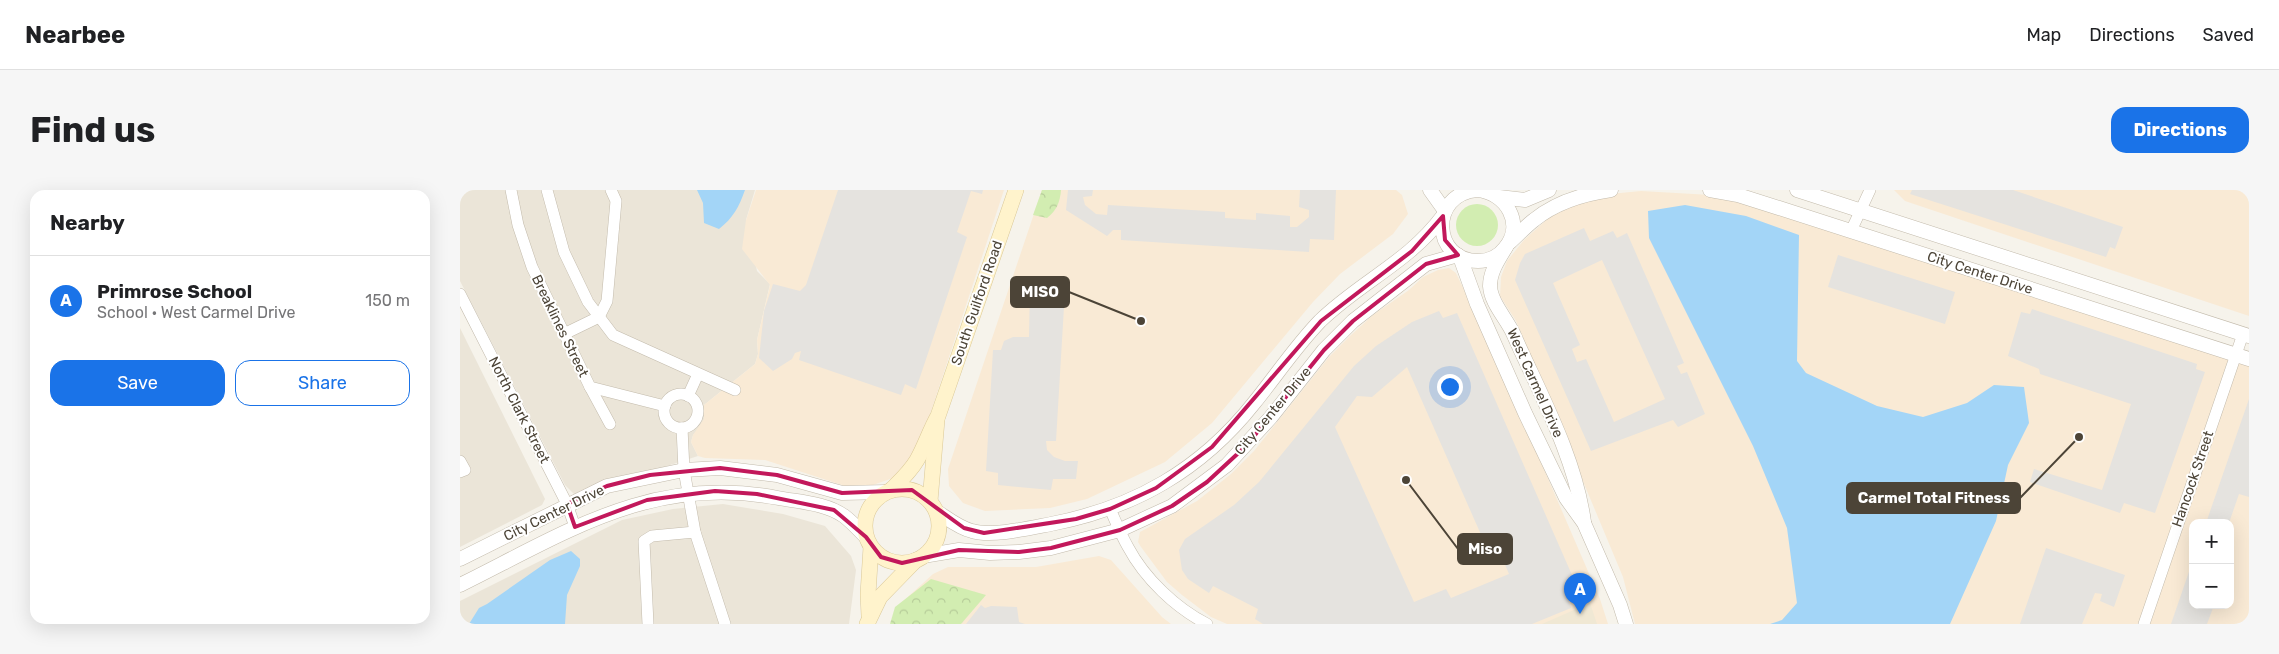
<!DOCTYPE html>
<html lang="en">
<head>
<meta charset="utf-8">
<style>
  body { margin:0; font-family:Rubik,sans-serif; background:#f6f6f6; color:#202124 }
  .controls { position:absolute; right:15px; bottom:15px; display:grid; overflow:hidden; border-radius:10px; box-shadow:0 5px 20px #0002 }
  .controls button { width:45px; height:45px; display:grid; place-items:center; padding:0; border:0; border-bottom:1px solid #e0e0e0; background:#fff; color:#202124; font:25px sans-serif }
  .you { position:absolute; left:989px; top:196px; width:18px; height:18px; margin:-12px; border:4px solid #fff; border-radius:50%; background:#1a73e8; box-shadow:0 0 0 8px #1a73e833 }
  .badge { display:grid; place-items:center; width:32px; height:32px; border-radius:50%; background:#1a73e8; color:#fff; font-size:16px; font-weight:700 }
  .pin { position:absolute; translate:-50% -41px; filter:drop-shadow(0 1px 2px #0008) }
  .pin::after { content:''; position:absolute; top:26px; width:18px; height:15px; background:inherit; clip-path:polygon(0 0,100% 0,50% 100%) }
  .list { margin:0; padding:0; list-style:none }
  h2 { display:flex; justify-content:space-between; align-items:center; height:65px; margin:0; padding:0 20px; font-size:21px }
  h2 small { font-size:16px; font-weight:400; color:#757577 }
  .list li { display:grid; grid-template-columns:32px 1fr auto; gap:15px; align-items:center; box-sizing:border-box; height:90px; padding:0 20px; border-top:1px solid #e0e0e0 }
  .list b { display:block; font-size:19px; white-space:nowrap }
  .list p { margin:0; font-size:16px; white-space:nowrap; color:#757577 }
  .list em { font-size:16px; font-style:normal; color:#757577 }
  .actions { display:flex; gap:10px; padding:15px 20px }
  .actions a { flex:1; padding:11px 0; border:1px solid #1a73e8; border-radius:15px; text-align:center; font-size:18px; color:#1a73e8 }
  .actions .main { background:#1a73e8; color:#fff }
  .map { position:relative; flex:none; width:1789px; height:434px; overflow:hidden; border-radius:15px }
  header { display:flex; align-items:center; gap:30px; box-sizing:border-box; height:70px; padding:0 25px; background:#fff; border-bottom:1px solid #e0e0e0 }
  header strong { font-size:24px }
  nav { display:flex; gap:28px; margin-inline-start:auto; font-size:18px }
  .intro { display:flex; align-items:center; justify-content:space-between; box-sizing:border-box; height:120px; padding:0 30px }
  h1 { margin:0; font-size:35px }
  .button { padding:12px 22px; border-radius:15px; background:#1a73e8; color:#fff; font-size:18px; font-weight:700 }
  main { display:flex; gap:30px; padding:0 30px }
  aside { flex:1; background:#fff; border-radius:15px; box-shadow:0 5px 20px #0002 }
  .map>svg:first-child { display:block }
  .residential { fill:#ebe5d8 }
  .commercial { fill:#f9ead5; fill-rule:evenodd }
  .education { fill:#f0e8d4 }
  .grass { fill:#d2edb1 }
  .forest { fill:url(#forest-crowns) }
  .parking { fill:#e5e3df; fill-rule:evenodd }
  .water { fill:#a3d5f7 }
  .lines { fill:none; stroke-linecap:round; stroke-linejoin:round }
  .minor-casing { stroke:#c3bbac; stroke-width:12 }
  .tertiary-casing { stroke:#c3bbac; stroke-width:15 }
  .secondary-casing { stroke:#dac897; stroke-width:16 }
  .minor { stroke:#fff; stroke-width:11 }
  .tertiary { stroke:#fff; stroke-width:14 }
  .secondary { stroke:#fff3cc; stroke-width:15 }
  .marked { fill:none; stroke:#c2185b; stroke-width:4; stroke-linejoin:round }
  .labels { text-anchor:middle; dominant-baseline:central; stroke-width:4; stroke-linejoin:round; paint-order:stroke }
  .street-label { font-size:14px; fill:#4c4437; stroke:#fff }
  .leader { fill:none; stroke:#4c4437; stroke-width:2 }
  .callout-dot { fill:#4c4437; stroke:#fff; stroke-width:2 }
  .callout { fill:#4c4437; stroke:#4c4437; stroke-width:2 }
  .callout-label { font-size:15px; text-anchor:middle; font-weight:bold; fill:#fff }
</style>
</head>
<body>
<header>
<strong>Nearbee</strong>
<nav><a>Map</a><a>Directions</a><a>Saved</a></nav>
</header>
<div class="intro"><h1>Find us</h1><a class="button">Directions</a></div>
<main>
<aside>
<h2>Nearby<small></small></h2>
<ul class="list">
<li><span class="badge">A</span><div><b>Primrose School</b><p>School · West Carmel Drive</p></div><em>150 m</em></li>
</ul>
<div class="actions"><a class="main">Save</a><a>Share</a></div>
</aside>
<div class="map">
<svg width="1789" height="434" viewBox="0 0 1789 434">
  <defs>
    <pattern id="forest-crowns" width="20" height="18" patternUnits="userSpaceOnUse" patternTransform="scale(1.25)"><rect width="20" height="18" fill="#d2edb1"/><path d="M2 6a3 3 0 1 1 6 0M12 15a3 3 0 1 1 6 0" fill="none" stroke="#b6cc99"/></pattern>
  </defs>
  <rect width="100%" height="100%" fill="#f6f3eb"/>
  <g class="residential">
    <polygon points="0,0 295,0 286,30 297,81 310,94 297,150 298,164 295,174 244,215 244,229 241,238 233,245 231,252 238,266 117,305 114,304 105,295 0,91"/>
    <polygon points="0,138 85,309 82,315 0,357"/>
    <polygon points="263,314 323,324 365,336 391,366 396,380 389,434 0,434 0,411 162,330 213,319"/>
  </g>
  <g class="commercial">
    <polygon points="296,0 544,0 460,255 436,287 410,296 388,297 305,270 245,268 238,266 231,252 233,245 244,229 244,215 295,174 298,164 297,150 310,95 282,59 286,30"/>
    <polygon points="582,0 936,0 942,5 948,24 933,44 880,84 853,112 752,233 705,272 627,309 590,318 525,321 503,313 489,296 488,279"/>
    <polygon points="1434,0 1789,0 1789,126 1445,11"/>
    <path d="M1181 1 1251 5 1275 10 1789 174V434H1175L1163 387 1056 131 1040 106 1041 87 1047 71 1064 50 1092 25 1110 13 1150 4ZM1733 333H1770V415H1733Z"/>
    <polygon points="989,78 996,83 1029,152 1140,409 1148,434 767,434 751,427 722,405 707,392 681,357 678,352 680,342 737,311 771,284 794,261 869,167 890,146 913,125 949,100 963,87 978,80"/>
    <polygon points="639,366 651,370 702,427 711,434 433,434 439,415 473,384 488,377 576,377"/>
  </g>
  <polygon class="education" points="1130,413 1137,434 1082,434"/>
  <circle class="grass" cx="1017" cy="35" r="21"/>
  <g class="forest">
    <path d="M582 0H601C600 12 597 20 587 28L573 25Z"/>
    <polygon points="471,389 526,405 501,434 430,434 435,417"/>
  </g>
  <g class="parking">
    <polygon points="378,0 523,0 522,4 511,1 497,42 507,47 456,199 445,194 441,205 339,170 341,161 335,163 332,169 313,181 299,168 304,121 313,94 340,101 346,95"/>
    <polygon points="608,0 633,0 632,6 623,7 625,15 636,24 647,25 648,15 765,22 765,28 796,30 796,23 830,26 830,37 837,37 849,27 849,20 839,17 840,0 876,0 874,50 850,49 849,62 661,50 661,40 653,40 647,46 606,20"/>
    <polygon points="1452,0 1553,0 1663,37 1655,59 1650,57 1646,67 1450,4"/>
    <path d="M1124 38 1130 51 1153 41 1157 48 1167 43 1224 173 1217 176 1221 184 1227 182 1245 224 1218 237 1213 230 1131 261 1055 90 1060 73 1065 64ZM1142 70 1205 209 1154 232 1126 169 1117 172 1112 159 1120 155 1093 93Z"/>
    <polygon points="1378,65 1495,102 1485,134 1368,97"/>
    <polygon points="570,96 605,100 596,251 586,251 587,260 594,267 605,271 618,271 616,289 593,289 591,300 538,295 538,283 526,281 533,160 541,160 544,151 553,147 569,147"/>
    <polygon points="1572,119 1737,174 1736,179 1745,182 1695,323 1664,313 1660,323 1570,292 1574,279 1642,300 1671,214 1580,184 1579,179 1548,166 1561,122 1570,124"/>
    <path d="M979 121 983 128 997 123 1119 401 1107 406 1111 418 1072 434H803L795 429 798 419 753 396 749 403 728 389 722 380 719 360 725 349 774 315 799 292 894 176 916 156 952 132ZM947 177 1030 365 1040 363 1049 384 991 408 986 399 954 412 875 237 897 206 912 207Z"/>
    <polygon points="1789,209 1789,307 1779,304 1769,333 1746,333"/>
    <polygon points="1586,358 1665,385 1654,417 1640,411 1642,404 1635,403 1622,434 1560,434"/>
    <polygon points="1733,370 1733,415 1753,418 1747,434 1711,434"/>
    <polygon points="521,415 525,418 531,416 557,417 559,432 565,434 506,434"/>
  </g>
  <g class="water">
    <path d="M237 0H285C279 17 273 28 259 39L244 33 243 13Z"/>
    <polygon points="1225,15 1286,26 1339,45 1337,171 1346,183 1417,216 1463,227 1507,213 1534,195 1564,197 1569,233 1548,275 1536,331 1490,434 1310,434 1322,430 1337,413 1327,338 1293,256 1189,48 1188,21"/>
    <polygon points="111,361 120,369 120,376 107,405 105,434 9,434 19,418 27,414 90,370"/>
  </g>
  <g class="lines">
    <g class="minor-casing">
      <g id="minor">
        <polyline points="51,0 58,35 72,77 130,197 205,216"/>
        <polyline points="87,0 104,62 128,112 153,145 275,200"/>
        <polyline points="1391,41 1410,0"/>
        <polyline points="0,104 107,314 115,337"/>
        <polyline points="104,144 139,127 147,111 156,11 151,0"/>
        <polyline points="130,197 150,234"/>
        <circle cx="221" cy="221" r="17"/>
        <polyline points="228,206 238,184"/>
        <polyline points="222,238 224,280 235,342 265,434"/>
        <polyline points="0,271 5,280 0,282"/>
        <path d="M650 319C656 332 661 345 668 357 685 389 716 418 747 434"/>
        <polyline points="188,434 184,351 192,346 235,342"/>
        <polyline points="1684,434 1783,144"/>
      </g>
    </g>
    <g class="tertiary-casing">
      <g id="tertiary">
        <polyline points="970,0 985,21"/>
        <path d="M1017 0C969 4 972 71 1018 71 1029 71 1039 66 1045 58 1065 34 1046 2 1017 0"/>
        <polyline points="1250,0 1278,5 1319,18 1789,169"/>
        <polyline points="1337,0 1789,146"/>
        <polyline points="1039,7 1065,10 1089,0"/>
        <path d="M1050 52C1058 45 1065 37 1074 30 1096 12 1123 4 1151 0"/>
        <path d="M1046 57C1039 69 1030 81 1030 96 1031 113 1046 128 1053 143 1080 204 1115 266 1124 332"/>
        <polyline points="1000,67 1017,114 1065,223 1106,308 1124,333 1160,415 1166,434"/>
        <path d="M476 321C487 328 499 338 512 341 532 347 570 338 591 334 674 318 741 280 794 213 816 186 835 157 860 131 900 92 949 72 983 26"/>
        <polyline points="463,366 499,360 530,363 559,362 591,358 660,340 712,316 767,275 811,227 864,160 893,131 966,74 998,65"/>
        <polyline points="0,369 147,296 224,280 260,278 317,285 382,303 427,302"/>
        <path d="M0 395C107 342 193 284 318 308 339 312 366 313 384 326 392 332 399 340 406 347"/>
      </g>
    </g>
    <g class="secondary-casing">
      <g id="secondary">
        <circle cx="442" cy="336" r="37"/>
        <path d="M431 300C440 291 450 282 457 270 465 256 470 240 478 226L556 0"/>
        <polyline points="470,311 477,230"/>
        <polyline points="409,426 408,404 411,357"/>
        <polyline points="407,434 420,407 456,370"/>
      </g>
    </g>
    <use href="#minor" class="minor"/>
    <use href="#tertiary" class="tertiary"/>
    <use href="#secondary" class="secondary"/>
  </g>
  <path class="marked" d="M983 26 985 50 998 65 966 74 893 131 864 160 786 256 747 292 712 316 660 340 591 358 559 362 499 360 442 373 421 367 406 347 374 320 297 304 255 301 187 310 115 337 107 314 147 296 190 285 260 278 317 285 382 303 452 300 504 338 524 343 616 329 650 319 696 298 752 257 861 131 952 61Z"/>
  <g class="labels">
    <g class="street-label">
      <text transform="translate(1520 83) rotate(18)">City Center Drive</text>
      <text transform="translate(517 113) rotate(-71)">South Guilford Road</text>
      <text transform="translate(100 136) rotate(64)">Breaklines Street</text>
      <text transform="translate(1075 193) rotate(66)">West Carmel Drive</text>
      <text transform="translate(59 220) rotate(63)">North Clark Street</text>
      <text transform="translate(813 221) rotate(-50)">City Center Drive</text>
      <text transform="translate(1733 289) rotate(-71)">Hancock Street</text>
      <text transform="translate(94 323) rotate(-26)">City Center Drive</text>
    </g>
  </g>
  <path class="leader" d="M681 131L609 102M1619 247L1560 308M946 290L998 359"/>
  <g class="callout-dot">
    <circle cx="681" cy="131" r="5"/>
    <circle cx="1619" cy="247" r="5"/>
    <circle cx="946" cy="290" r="5"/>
  </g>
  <g class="callout">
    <rect x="551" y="87" width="58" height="30" rx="5"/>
    <rect x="1387" y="293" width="173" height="30" rx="5"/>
    <rect x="998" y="344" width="54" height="30" rx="5"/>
  </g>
  <g class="callout-label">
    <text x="580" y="107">MISO</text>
    <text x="1474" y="313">Carmel Total Fitness</text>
    <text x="1025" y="364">Miso</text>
  </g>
</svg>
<div class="controls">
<button>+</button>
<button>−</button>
</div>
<div class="you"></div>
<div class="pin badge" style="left:1120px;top:424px">A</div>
</div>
</main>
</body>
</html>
